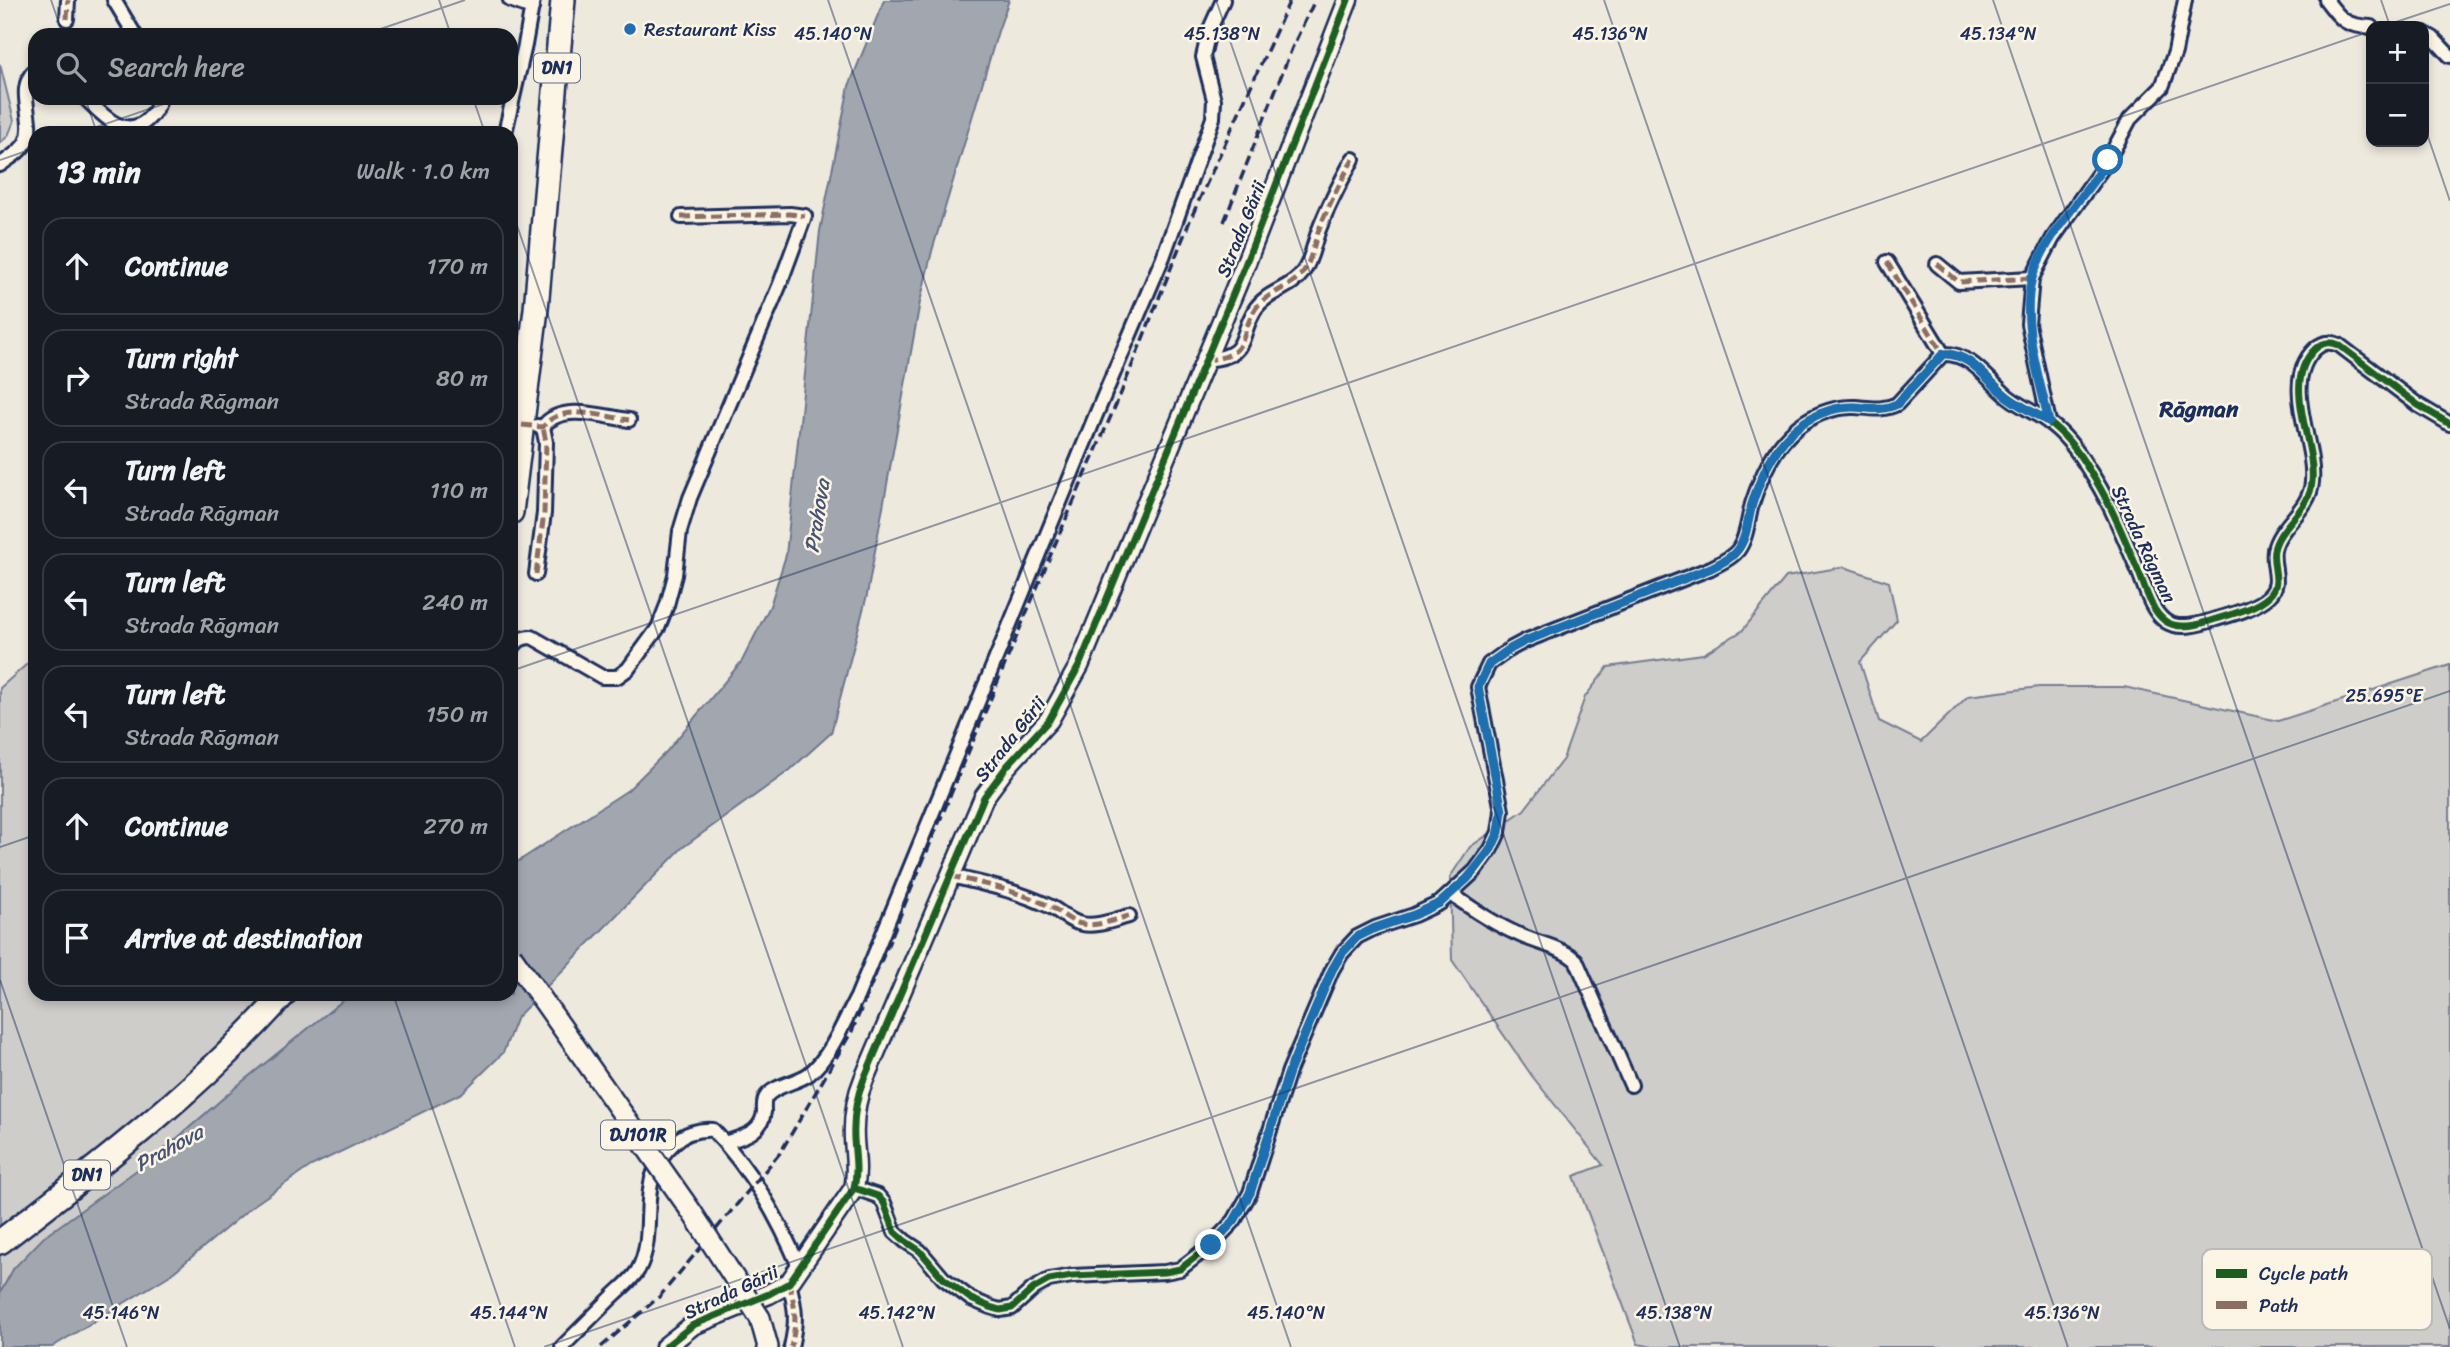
<!DOCTYPE html>
<html lang="en">
<head>
<meta charset="utf-8">
<style>
  body { margin:0; font-family:Sriracha,sans-serif; background:#242831; color:#f1f3f6 }
  .controls { position:absolute; right:21px; top:21px; display:grid; overflow:hidden; border-radius:14px; box-shadow:0 4px 10px #0003 }
  .controls button { width:63px; height:63px; display:grid; place-items:center; padding:0; border:0; border-bottom:2px solid #363941; background:#171b24; color:#f1f3f6; font:35px sans-serif }
  .stop { position:absolute; width:21px; height:21px; margin:-16px; border:5px solid #1f6fb2; border-radius:50%; background:#fff }
  .stop.end { background:#1f6fb2; border-color:#fff; box-shadow:0 2px 7px #0008 }
  .list { margin:0; padding:0; list-style:none }
  h2 { display:flex; justify-content:space-between; align-items:center; height:91px; margin:0; padding:0 28px; font-size:30px }
  h2 small { font-size:23px; font-weight:400; color:#9ea1a6 }
  .list li { display:grid; grid-template-columns:46px 1fr auto; gap:21px; align-items:center; box-sizing:border-box; height:98px; margin:0 14px 14px; padding:0 14px; border:2px solid #363941; border-radius:21px }
  .list b { display:block; font-size:26px; white-space:nowrap }
  .list p { margin:0; font-size:23px; white-space:nowrap; color:#9ea1a6 }
  .list em { font-size:23px; font-style:normal; color:#9ea1a6 }
  .icon { flex:none; width:38px; height:38px; fill:none; stroke:currentColor; stroke-width:2; stroke-linecap:round; stroke-linejoin:round }
  .map { position:relative; flex:none; width:2450px; height:1347px; overflow:hidden }
  .search { position:absolute; background:#171b24; box-shadow:0 4px 10px #0003; left:28px; top:28px; width:490px; height:77px; display:flex; align-items:center; gap:18px; box-sizing:border-box; padding:0 24px; border-radius:21px; color:#9ea1a6; font-size:26px }
  .panel { position:absolute; background:#171b24; box-shadow:0 4px 10px #0003; left:28px; top:126px; width:490px; height:875px; border-radius:21px }
  .map>svg:first-child { display:block }
  .green { fill:#cfcdca; stroke:#757e94; stroke-width:2 }
  .water { fill:#a2a7af; stroke:#6c778f; stroke-width:2 }
  .lines { fill:none; stroke-linecap:round; stroke-linejoin:round }
  .street-casing { stroke:#1b2f5e; stroke-width:18 }
  .secondary-casing { stroke:#1b2f5e; stroke-width:23 }
  .primary-casing { stroke:#1b2f5e; stroke-width:24 }
  .highway-casing { stroke:#1b2f5e; stroke-width:28 }
  .street { stroke:#fcf5e5; stroke-width:12 }
  .secondary { stroke:#fcf5e5; stroke-width:18 }
  .primary { stroke:#fcf5e5; stroke-width:19 }
  .highway { stroke:#fcf5e5; stroke-width:23 }
  .rail { stroke:#1b2f5e; stroke-width:3.5; stroke-dasharray:10 5; stroke-linecap:butt }
  .primary-bridge-casing { stroke:#1b2f5e; stroke-width:24; stroke-linecap:butt }
  .primary-bridge { stroke:#fcf5e5; stroke-width:19 }
  .quiet { stroke:#8d6e63; stroke-width:5; stroke-dasharray:10 5; stroke-linecap:butt }
  .cycleway-casing { stroke:#fcf5e5; stroke-width:11 }
  .cycleway { stroke:#1b5e20; stroke-width:7 }
  .route { stroke:#1f6fb2; stroke-width:9 }
  .ticks { fill:none; stroke:#1b2f5e; stroke-width:2; stroke-opacity:0.45 }
  .poi-dot { fill:#1f6fb2; stroke:#fcf5e5; stroke-width:2.5 }
  .labels { text-anchor:middle; dominant-baseline:central; stroke-width:5; stroke-linejoin:round; paint-order:stroke }
  .shield { fill:#fcf5e5; stroke:#5e6a86; stroke-width:2 }
  .shield-label { font-size:18px; font-weight:bold; fill:#1b2f5e }
  .poi-label { font-size:19px; fill:#1b2f5e; stroke:#fcf5e5; text-anchor:start }
  .street-label { font-size:19px; fill:#1b2f5e; stroke:#fcf5e5 }
  .water-label { font-size:21px; font-style:italic; fill:#445376; stroke:#fcf5e5 }
  .quarter-label { font-size:23px; font-weight:bold; fill:#1b2f5e; stroke:#fcf5e5 }
  .key { fill:#fcf5e5; stroke:#b8babc; stroke-width:2 }
  .key-label { font-size:19px; fill:#1b2f5e }
  .ticks-label { font-size:18px; text-anchor:middle; fill:#1b2f5e; stroke:#fcf5e5; stroke-width:5; stroke-linejoin:round; paint-order:stroke }
</style>
</head>
<body>
<div class="map">
<svg width="2450" height="1347" viewBox="0 0 2450 1347">
  <rect width="100%" height="100%" fill="#eee9dd"/>
  <filter id="ink" filterUnits="userSpaceOnUse"><feTurbulence type="fractalNoise" baseFrequency=".0143" numOctaves="2"/><feDisplacementMap in="SourceGraphic" scale="14" xChannelSelector="R" yChannelSelector="G"/><feConvolveMatrix kernelMatrix="1 2 1 2 8 2 1 2 1" color-interpolation-filters="sRGB"/></filter>
  <g filter="url(#ink)">
    <g class="green">
      <polygon points="0,64 14,121 8,136 0,143"/>
      <polygon points="1844,567 1889,582 1897,620 1860,662 1879,721 1921,742 1968,696 2039,687 2124,687 2278,721 2450,665 2450,1347 1653,1347 1638,1344 1574,1176 1603,1165 1532,1076 1452,960 1450,877 1470,847 1524,810 1563,759 1585,697 1608,667 1703,654 1742,631 1786,577"/>
      <polygon points="35,657 35,994 351,994 242,1082 159,1154 14,1268 0,1293 0,688"/>
    </g>
    <polygon class="water" points="884,0 1009,0 998,31 932,251 920,302 867,595 831,733 790,770 682,848 517,1017 503,1053 462,1093 311,1166 254,1205 170,1275 52,1347 0,1347 0,1293 14,1268 44,1237 159,1154 242,1082 351,994 511,994 511,866 628,790 667,751 742,661 770,606 786,555 820,231 849,86"/>
    <g class="lines">
      <g class="street-casing">
        <g id="street">
          <polyline points="114,0 135,35"/>
          <polyline points="510,0 532,8"/>
          <path d="M2326 0C2341 20 2345 26 2371 27"/>
          <polyline points="67,19 68,0"/>
          <polyline points="2424,33 2433,38 2450,56"/>
          <path d="M85 98C101 113 123 140 146 121 153 115 158 108 160 98"/>
          <polyline points="505,133 525,45 533,0"/>
          <path d="M0 165C9 158 21 152 26 142 37 121 14 90 35 70"/>
          <polyline points="1887,262 1943,354"/>
          <polyline points="1937,264 1959,282 2032,278"/>
          <path d="M1205 360C1252 356 1237 337 1256 308 1268 291 1291 289 1303 272 1312 260 1314 241 1320 227 1329 204 1341 181 1353 159"/>
          <polyline points="2049,422 2028,324 2032,278 2053,238 2108,160 2130,119 2162,87 2175,52 2185,0"/>
          <path d="M537 426 543 427C560 402 605 417 629 420"/>
          <polyline points="536,574 544,513 546,442 543,427"/>
          <path d="M511 650C517 641 521 637 532 637L602 677H617L628 669 658 628 667 605 675 575 680 531 690 498 780 284 805 216 790 214 681 217"/>
          <path d="M951 876C984 884 1018 891 1049 906 1060 911 1069 922 1082 924 1097 927 1114 920 1129 916"/>
          <path d="M1451 894C1474 910 1496 925 1522 936 1541 944 1560 947 1576 960L1631 1085"/>
          <path d="M725 1143C743 1136 761 1134 764 1112 764 1107 763 1101 766 1097 774 1085 797 1083 809 1074 831 1056 844 1021 857 997L1095 417 1163 257 1213 118 1214 100 1203 57 1209 31 1223 0"/>
          <path d="M854 1188 878 1196 884 1203 895 1232 905 1241 920 1251 943 1278 971 1299 990 1307 1000 1310 1012 1308 1033 1289 1049 1280 1072 1276 1165 1272 1180 1269 1211 1245 1234 1221 1250 1193 1289 1071 1332 970 1342 953 1357 937 1375 928 1414 915 1440 903 1475 871 1491 849 1499 832 1502 811 1478 687 1489 664 1510 649 1525 641 1711 568C1720 563 1731 559 1738 550 1747 538 1748 519 1752 504 1760 479 1772 451 1791 433 1807 417 1832 406 1855 407 1870 408 1883 411 1897 404L1943 354C1968 352 1987 378 2004 393 2016 405 2034 411 2048 422 2064 433 2079 453 2089 470 2110 501 2123 536 2138 570 2145 586 2150 610 2165 621 2179 631 2201 624 2216 619 2233 614 2256 608 2269 596 2283 583 2271 566 2274 550 2279 525 2310 510 2312 482 2316 442 2280 383 2315 349 2323 342 2330 341 2339 345L2418 405 2450 424"/>
          <path d="M789 1283C796 1309 797 1321 791 1347"/>
          <path d="M562 1347C579 1330 595 1314 612 1297 620 1289 632 1280 638 1270 660 1230 632 1180 674 1143 684 1133 699 1129 713 1130 752 1171 778 1217 800 1269"/>
        </g>
      </g>
      <g class="secondary-casing">
        <path id="secondary" d="M665 1347 693 1325 769 1294 789 1283 854 1188C858 1171 855 1156 854 1139 853 1118 856 1098 864 1079L984 797 1007 766 1049 720 1079 666 1245 265 1348 0"/>
      </g>
      <g class="primary-casing">
        <polyline id="primary" points="760,1318 768,1347"/>
      </g>
      <g class="highway-casing">
        <g id="highway">
          <polyline points="511,512 536,309 563,0"/>
          <path d="M0 1242C100 1165 200 1089 284 994"/>
        </g>
      </g>
      <use href="#street" class="street"/>
      <use href="#secondary" class="secondary"/>
      <use href="#primary" class="primary"/>
      <use href="#highway" class="highway"/>
      <g class="rail">
        <polyline points="1224,222 1292,48 1315,0"/>
        <polyline points="601,1347 660,1296 780,1153 852,1031 1056,542 1121,393 1191,218 1290,0"/>
      </g>
      <g class="primary-bridge-casing">
        <polyline id="primary-bridge" points="511,955 691,1211 760,1318"/>
      </g>
      <use href="#primary-bridge" class="primary-bridge"/>
      <g class="quiet">
        <polyline points="67,19 68,0"/>
        <polyline points="681,217 790,214 805,216"/>
        <polyline points="1887,262 1943,354"/>
        <polyline points="1937,264 1959,282 2032,278"/>
        <path d="M1205 360C1252 356 1237 337 1256 308 1268 291 1291 289 1303 272 1312 260 1314 241 1320 227 1329 204 1341 181 1353 159"/>
        <path d="M522 425 543 427C560 402 605 417 629 420"/>
        <polyline points="536,574 544,513 546,442 543,427"/>
        <path d="M951 876C984 884 1018 891 1049 906 1060 911 1069 922 1082 924 1097 927 1114 920 1129 916"/>
        <path d="M789 1283C796 1309 797 1321 791 1347"/>
      </g>
      <g class="cycleway-casing">
        <g id="cycleway">
          <path d="M854 1188 878 1196 884 1203 895 1232 905 1241 920 1251 943 1278 971 1299 990 1307 1000 1310 1012 1308 1033 1289 1049 1280 1072 1276 1165 1272 1180 1269 1211 1245 1234 1221 1250 1193 1289 1071 1332 970 1342 953 1357 937 1375 928 1414 915 1440 903 1475 871 1491 849 1499 832 1502 811 1478 687 1489 664 1510 649 1525 641 1711 568C1720 563 1731 559 1738 550 1747 538 1748 519 1752 504 1760 479 1772 451 1791 433 1807 417 1832 406 1855 407 1870 408 1883 411 1897 404L1943 354C1968 352 1987 378 2004 393 2016 405 2034 411 2048 422 2064 433 2079 453 2089 470 2110 501 2123 536 2138 570 2145 586 2150 610 2165 621 2179 631 2201 624 2216 619 2233 614 2256 608 2269 596 2283 583 2271 566 2274 550 2279 525 2310 510 2312 482 2316 442 2280 383 2315 349 2323 342 2330 341 2339 345L2418 405 2450 424"/>
          <path d="M665 1347 693 1325 769 1294 789 1283 854 1188C858 1171 855 1156 854 1139 853 1118 856 1098 864 1079L984 797 1007 766 1049 720 1079 666 1245 265 1348 0"/>
        </g>
      </g>
      <use href="#cycleway" class="cycleway"/>
    </g>
  </g>
  <g class="lines" filter="url(#ink)">
    <path class="route" d="M1211 1245 1234 1221 1250 1193 1289 1072 1332 970 1342 953 1357 937 1375 928 1414 915 1440 903 1467 879 1491 849 1499 832 1502 811 1478 687 1489 664 1510 649 1525 641 1711 568C1720 563 1731 559 1737 550 1747 538 1748 519 1752 504 1760 479 1772 451 1791 433 1807 417 1832 406 1855 407 1870 408 1883 411 1897 404L1943 354C1970 352 1987 381 2006 396 2019 406 2035 413 2049 422 2040 379 2020 322 2032 278 2044 237 2085 196 2108 160"/>
  </g>
  <path class="ticks" d="M51 0 63 35M439 0 451 35M828 0 1291 1347M1216 0 1680 1347M1604 0 2068 1347M1993 0 2450 1329M2381 0 2390 26M2384 26 2450 4M363 35 465 0M85 98 97 133M473 98 485 133M2424 125 2450 201M79 133 181 98M0 160 35 148M511 208 903 1347M511 671 2371 31M0 847 35 835M0 980 127 1347M393 994 515 1347M544 1347 2450 691"/>
  <circle class="poi-dot" cx="630" cy="29" r="7"/>
  <g class="labels">
    <g class="shield">
      <rect x="534" y="53.5" width="46" height="29" rx="5"/>
      <rect x="601" y="1120.5" width="74" height="29" rx="5"/>
      <rect x="64" y="1160.5" width="46" height="29" rx="5"/>
    </g>
    <g class="shield-label">
      <text x="557" y="68">DN1</text>
      <text x="638" y="1135">DJ101R</text>
      <text x="87" y="1175">DN1</text>
    </g>
    <g class="poi-label">
      <text x="644" y="29">Restaurant Kiss</text>
    </g>
    <g class="street-label">
      <text transform="translate(1241 229) rotate(-68)">Strada Gării</text>
      <text transform="translate(2144 544) rotate(65)">Strada Răgman</text>
      <text transform="translate(1010 739) rotate(-52)">Strada Gării</text>
      <text transform="translate(731 1292) rotate(-25)">Strada Gării</text>
    </g>
    <g class="water-label">
      <text transform="translate(817 516) rotate(-81)">Prahova</text>
      <text transform="translate(169 1148) rotate(-29)">Prahova</text>
    </g>
    <g class="quarter-label">
      <text x="2199" y="409">Răgman</text>
    </g>
  </g>
  <rect x="2202" y="1249" width="230" height="81" rx="10" class="key"/>
  <rect x="2216" y="1269" width="31" height="9" fill="#1b5e20"/>
  <rect x="2216" y="1301" width="31" height="8" fill="#8d6e63"/>
  <g class="key-label">
    <text x="2259" y="1280">Cycle path</text>
    <text x="2259" y="1312">Path</text>
  </g>
  <g class="ticks-label">
    <text x="833" y="40">45.140°N</text>
    <text x="1222" y="40">45.138°N</text>
    <text x="1998" y="40">45.134°N</text>
    <text x="1610" y="40">45.136°N</text>
    <text x="2384" y="702">25.695°E</text>
    <text x="121" y="1319">45.146°N</text>
    <text x="509" y="1319">45.144°N</text>
    <text x="897" y="1319">45.142°N</text>
    <text x="1286" y="1319">45.140°N</text>
    <text x="1674" y="1319">45.138°N</text>
    <text x="2062" y="1319">45.136°N</text>
  </g>
</svg>
<div class="controls">
<button>+</button>
<button>−</button>
</div>
<div class="stop" style="left:2108px;top:160px"></div>
<div class="stop end" style="left:1211px;top:1245px"></div>
<div class="search"><svg class="icon" aria-label="search" viewBox="0 0 24 24"><circle cx="10" cy="10" r="6"/><path d="M15 15l6 6"/></svg>Search here</div>
<section class="panel">
<h2>13 min<small>Walk · 1.0 km</small></h2>
<ul class="list">
<li><svg class="icon" aria-label="ahead" viewBox="0 0 24 24"><path d="M12 20V5M6 11l6-6 6 6"/></svg><div><b>Continue</b></div><em>170 m</em></li>
<li><svg class="icon" aria-label="right" viewBox="0 0 24 24"><path d="M7 20v-9h11M14 6l5 5-5 5"/></svg><div><b>Turn right</b><p>Strada Răgman</p></div><em>80 m</em></li>
<li><svg class="icon" aria-label="left" viewBox="0 0 24 24"><path d="M17 20v-9H6M10 6l-5 5 5 5"/></svg><div><b>Turn left</b><p>Strada Răgman</p></div><em>110 m</em></li>
<li><svg class="icon" aria-label="left" viewBox="0 0 24 24"><path d="M17 20v-9H6M10 6l-5 5 5 5"/></svg><div><b>Turn left</b><p>Strada Răgman</p></div><em>240 m</em></li>
<li><svg class="icon" aria-label="left" viewBox="0 0 24 24"><path d="M17 20v-9H6M10 6l-5 5 5 5"/></svg><div><b>Turn left</b><p>Strada Răgman</p></div><em>150 m</em></li>
<li><svg class="icon" aria-label="ahead" viewBox="0 0 24 24"><path d="M12 20V5M6 11l6-6 6 6"/></svg><div><b>Continue</b></div><em>270 m</em></li>
<li><svg class="icon" aria-label="arrive" viewBox="0 0 24 24"><path d="M6 21V4h12l-3 4 3 4H6"/></svg><div><b>Arrive at destination</b></div></li>
</ul>
</section>
</div>
</body>
</html>
